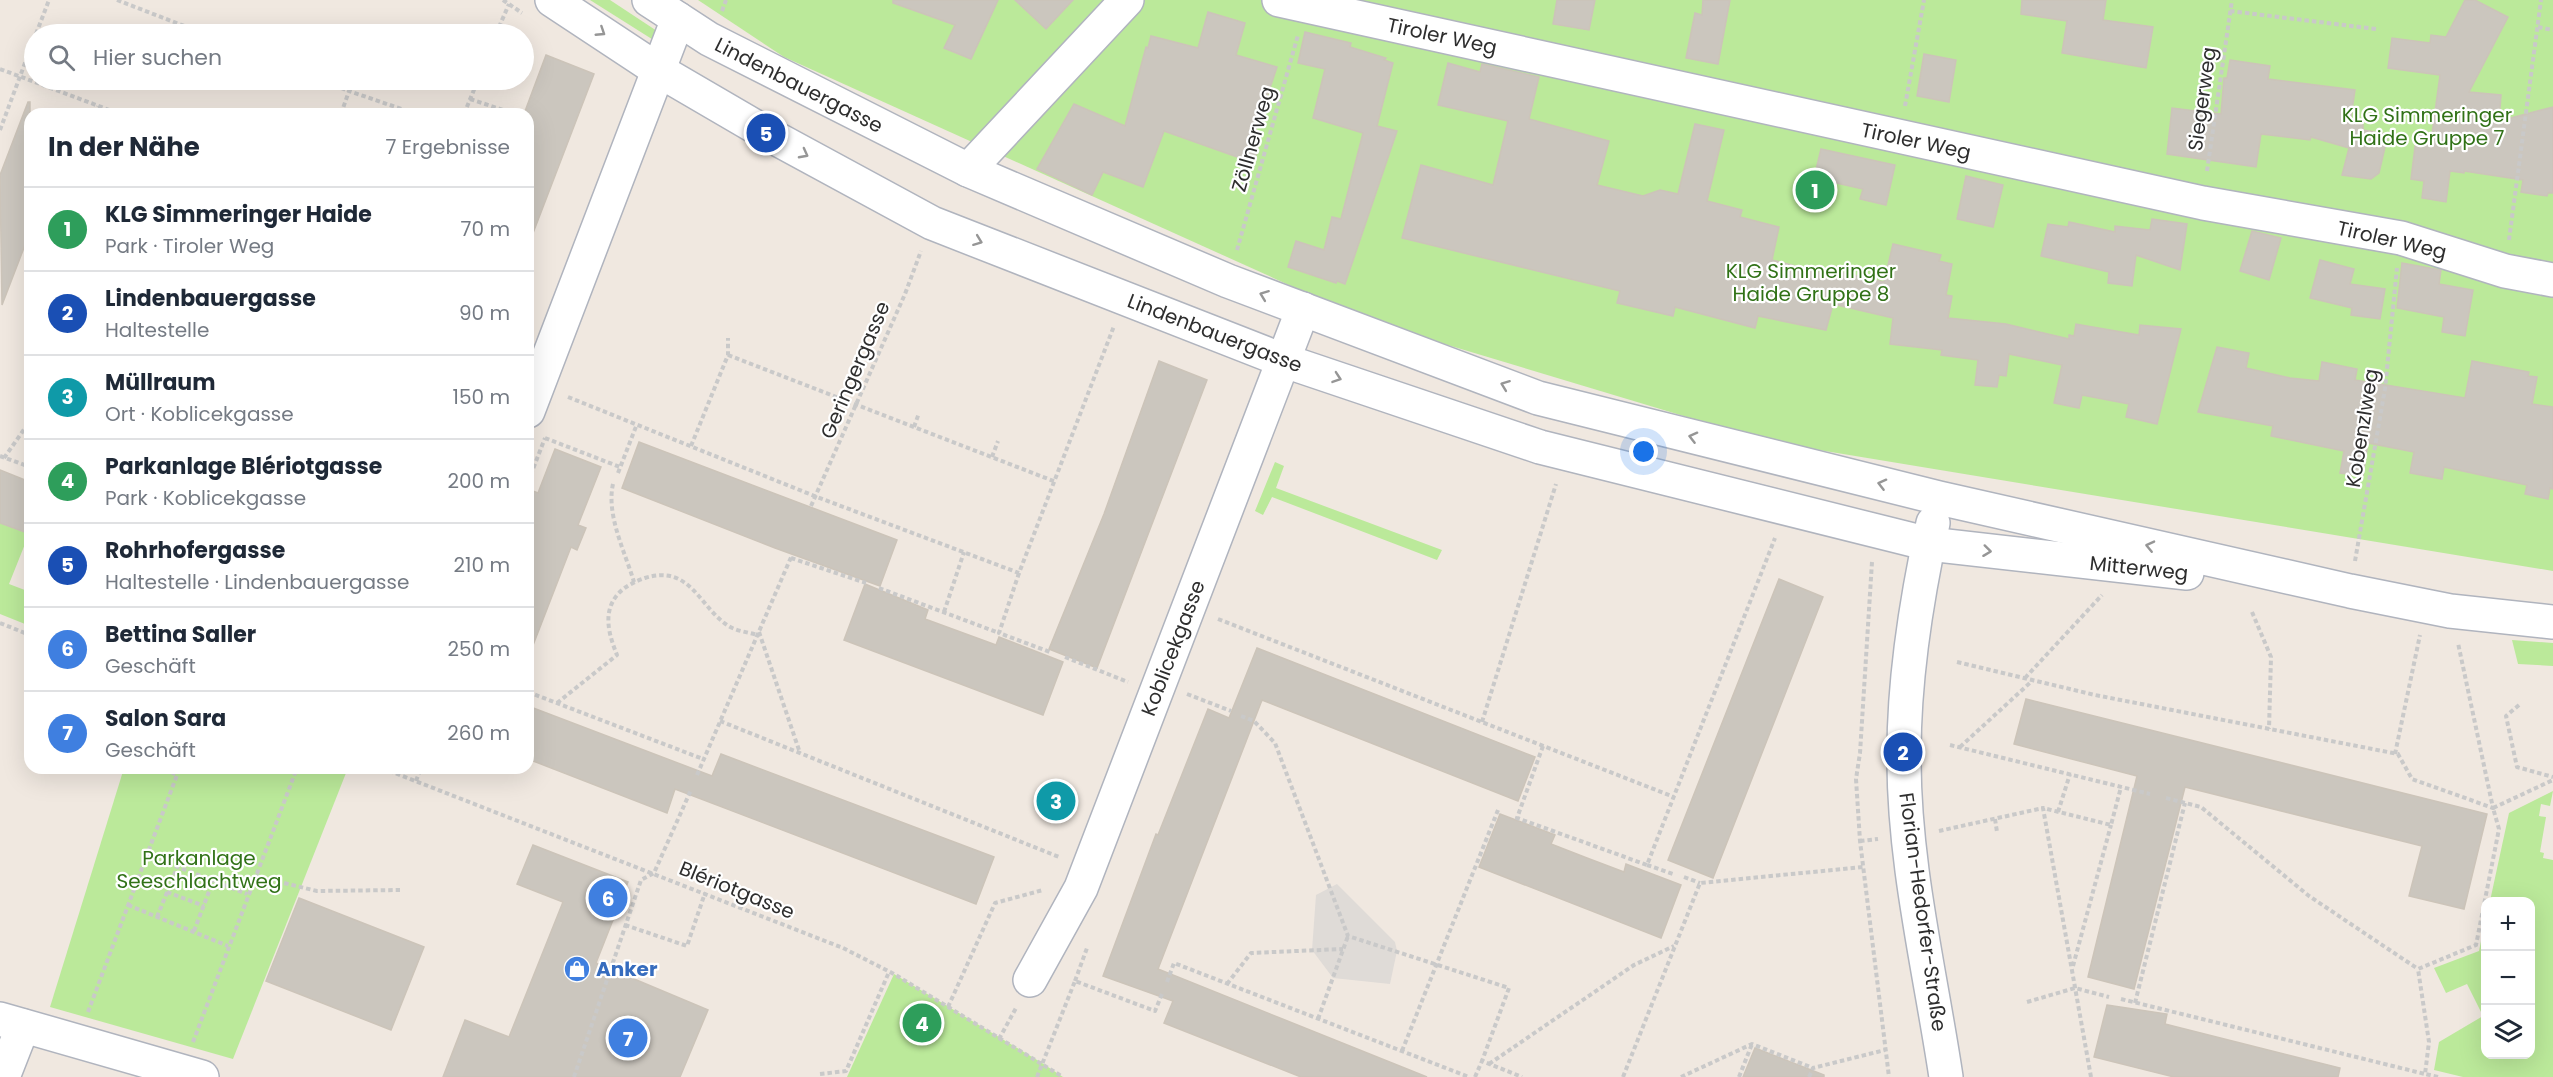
<!DOCTYPE html>
<html lang="de">
<head>
<meta charset="utf-8">
<style>
  body { margin:0; font-family:Poppins,sans-serif; background:#f2f2f3; color:#1f2937 }
  .controls { position:absolute; right:18px; bottom:18px; display:grid; overflow:hidden; border-radius:12px; box-shadow:0 6px 24px #0002 }
  .controls button { width:54px; height:54px; display:grid; place-items:center; padding:0; border:0; border-bottom:2px solid #e0e1e3; background:#fff; color:#1f2937; font:30px sans-serif }
  .you { position:absolute; left:1644px; top:452px; width:21px; height:21px; margin:-15px; border:4px solid #fff; border-radius:50%; background:#1a73e8; box-shadow:0 0 0 9px #1a73e833 }
  .badge { display:grid; place-items:center; width:39px; height:39px; border-radius:50%; background:#b45309; color:#fff; font-size:20px; font-weight:700 }
  .pin { position:absolute; translate:-50% -50%; border:3px solid #fff; box-shadow:0 2px 6px #0006 }
  .list { margin:0; padding:0; list-style:none }
  h2 { display:flex; justify-content:space-between; align-items:center; height:78px; margin:0; padding:0 24px; font-size:26px }
  h2 small { font-size:20px; font-weight:400; color:#747a83 }
  .list li { display:grid; grid-template-columns:39px 1fr auto; gap:18px; align-items:center; box-sizing:border-box; height:84px; padding:0 24px; border-top:2px solid #e0e1e3 }
  .list b { display:block; font-size:22px; white-space:nowrap }
  .list p { margin:0; font-size:20px; white-space:nowrap; color:#747a83 }
  .list em { font-size:20px; font-style:normal; color:#747a83 }
  .icon { flex:none; width:33px; height:33px; fill:none; stroke:currentColor; stroke-width:2; stroke-linecap:round; stroke-linejoin:round }
  .map { position:relative; flex:none; width:2553px; height:1077px; overflow:hidden }
  .search { position:absolute; background:#fff; box-shadow:0 6px 24px #0002; left:24px; top:24px; width:510px; height:66px; display:flex; align-items:center; gap:15px; box-sizing:border-box; padding:0 21px; border-radius:33px; color:#747a83; font-size:22px }
  .panel { position:absolute; background:#fff; box-shadow:0 6px 24px #0002; left:24px; top:108px; width:510px; height:666px; border-radius:18px }
  .map>svg:first-child { display:block }
  .green { fill:#bbe99a }
  .plaza { fill:#dfdbd7 }
  .building { fill:#cbc6be; stroke:#ccc4b9; stroke-width:1.5 }
  .lines { fill:none; stroke-linecap:round; stroke-linejoin:round }
  .minor-casing { stroke:#b0b4be; stroke-width:36 }
  .path { stroke:#c9c9c9; stroke-width:4; stroke-dasharray:4.5 3; stroke-linecap:butt }
  .minor { stroke:#fff; stroke-width:33 }
  .oneway { stroke:#969696 }
  .labels { text-anchor:middle; dominant-baseline:central; stroke-width:4.5; stroke-linejoin:round; paint-order:stroke }
  .street-label { font-size:20px; fill:#2e2e2e; stroke:#fff }
  .park-label { font-size:20px; fill:#317217; stroke:#fff }
  .shop-label { font-size:20px; font-weight:bold; fill:#366cbe; stroke:#fff; text-anchor:start }
</style>
</head>
<body>
<div class="map">
<svg width="2553" height="1077" viewBox="0 0 2553 1077">
  <rect width="100%" height="100%" fill="#f0e8e0"/>
  <g class="green">
    <polygon points="590,0 610,0 657,31 655,41"/>
    <polygon points="698,0 2553,0 2553,571 1770,442 1371,322 784,57"/>
    <polygon points="1275,462 1284,466 1276,488 1442,550 1437,560 1272,497 1263,515 1255,511"/>
    <polygon points="0,523 29,534 9,584 30,592 30,626 0,614"/>
    <polygon points="2512,640 2553,643 2553,666 2518,664"/>
    <polygon points="124,768 348,768 233,1059 50,1007"/>
    <polygon points="2553,791 2550,806 2541,804 2539,816 2546,817 2540,852 2544,853 2543,858 2553,860 2553,1077 2463,1077 2434,1070 2439,1042 2483,1016 2467,984 2446,993 2434,968 2479,951 2485,921 2486,1054 2530,1054 2530,902 2490,901 2509,813"/>
    <polygon points="894,974 1042,1063 1063,1077 847,1077"/>
  </g>
  <polygon class="plaza" points="1337,884 1395,942 1397,951 1390,984 1333,978 1312,950 1316,895"/>
  <g class="building">
    <polygon points="893,0 998,0 971,59 944,48 955,25 893,3"/>
    <polygon points="1015,0 1073,0 1046,29"/>
    <polygon points="1557,0 1595,0 1589,30 1553,24"/>
    <polygon points="1703,0 1730,0 1718,64 1686,58 1695,13 1702,15"/>
    <polygon points="2022,0 2106,0 2103,20 2153,27 2146,68 2062,53 2067,21 2021,14"/>
    <polygon points="2465,0 2475,0 2508,17 2469,92 2501,95 2499,121 2553,107 2553,193 2548,193 2547,196 2521,192 2523,180 2464,171 2464,173 2450,171 2446,202 2422,198 2424,181 2411,179 2417,131 2432,134 2440,75 2388,68 2392,38 2430,43 2431,35 2446,37"/>
    <polygon points="1208,12 1245,23 1236,55 1277,67 1253,139 1259,142 1254,163 1164,131 1143,187 1103,172 1092,195 1037,169 1074,104 1125,126 1146,47 1148,48 1151,36 1198,48"/>
    <polygon points="1305,32 1351,43 1350,47 1386,58 1384,60 1393,63 1377,126 1397,131 1345,284 1337,281 1336,283 1288,267 1296,241 1324,250 1332,217 1341,219 1363,133 1313,118 1325,69 1298,63"/>
    <polygon points="1924,54 1956,60 1949,102 1917,96"/>
    <polygon points="546,55 594,74 530,241 528,241 528,114 524,114"/>
    <polygon points="2230,60 2270,66 2268,79 2355,90 2350,123 2363,125 2363,130 2388,134 2379,173 2371,179 2342,175 2349,148 2311,137 2310,140 2261,134 2256,167 2167,154 2172,108 2221,114 2224,78 2227,78"/>
    <polygon points="1448,63 1480,72 1482,64 1539,77 1529,119 1609,141 1597,185 1643,196 1660,190 1678,194 1695,124 1724,130 1707,201 1742,210 1740,217 1779,227 1772,260 1825,274 1826,269 1884,282 1893,244 1941,255 1939,261 1952,264 1946,295 1952,296 1948,318 2006,324 2069,339 2069,335 2074,336 2076,324 2139,335 2140,325 2181,329 2157,424 2126,417 2129,404 2082,395 2079,408 2054,403 2062,365 2009,354 2006,376 1999,375 1997,387 1975,385 1978,360 1941,355 1942,350 1890,344 1893,318 1833,304 1826,330 1758,316 1755,328 1675,307 1673,316 1617,303 1620,291 1402,238 1421,165 1493,185 1508,121 1438,105"/>
    <polygon points="28,102 30,102 30,232 2,305 0,175"/>
    <polygon points="1821,149 1895,165 1886,205 1860,199 1863,189 1814,178"/>
    <polygon points="1966,176 2003,185 1993,227 1957,219"/>
    <polygon points="2152,219 2187,224 2180,270 2136,255 2132,286 2108,283 2109,272 2041,256 2048,224 2068,227 2069,222 2115,232 2115,226 2150,230"/>
    <polygon points="2252,231 2281,238 2269,280 2240,271"/>
    <polygon points="2320,260 2354,269 2350,284 2385,289 2380,319 2351,315 2352,308 2310,298"/>
    <polygon points="2402,263 2441,270 2439,284 2473,290 2465,336 2442,332 2444,317 2397,308"/>
    <polygon points="2217,347 2249,353 2246,368 2290,378 2319,381 2322,362 2357,369 2355,380 2465,398 2472,361 2529,372 2528,376 2537,377 2532,404 2553,407 2553,489 2550,488 2548,499 2525,494 2527,485 2444,467 2442,479 2410,473 2414,452 2368,443 2363,476 2340,473 2344,451 2271,436 2273,426 2198,412"/>
    <polygon points="1159,361 1207,380 1097,668 1049,649 1104,514"/>
    <polygon points="639,442 897,540 880,586 775,548 622,488"/>
    <polygon points="555,449 601,467 578,525 586,528 577,550 571,547 530,653 528,489 538,493"/>
    <polygon points="0,470 30,482 30,534 0,523"/>
    <polygon points="1779,579 1823,597 1713,878 1668,860"/>
    <polygon points="865,584 928,610 925,619 996,645 999,637 1063,662 1043,715 844,640"/>
    <polygon points="1257,648 1535,757 1518,801 1262,700 1158,969 1427,1077 1301,1077 1164,1023 1173,1001 1103,976 1156,834 1158,835 1208,709 1229,718"/>
    <polygon points="2026,699 2487,814 2464,909 2409,896 2422,846 2185,787 2134,989 2088,977 2137,776 2014,744"/>
    <polygon points="528,706 712,776 721,754 994,857 976,904 675,789 667,813 528,759"/>
    <polygon points="1500,814 1555,835 1551,844 1587,858 1624,872 1626,864 1681,885 1661,938 1479,867"/>
    <polygon points="533,845 628,882 596,963 708,1010 680,1077 443,1077 465,1020 509,1037 563,902 517,884"/>
    <polygon points="299,898 424,947 391,1030 266,981"/>
    <polygon points="2107,1005 2167,1014 2165,1024 2340,1068 2338,1077 2174,1077 2094,1057"/>
    <polygon points="1755,1048 1824,1075 1824,1077 1743,1077"/>
  </g>
  <g class="lines">
    <g class="minor-casing">
      <g id="minor">
        <polyline points="552,0 658,70 766,133 932,223 1285,361 1540,447 1929,544 2187,573"/>
        <polyline points="649,0 709,39 968,170 1228,281 1538,398 1939,498 2350,591 2450,611 2553,622"/>
        <polyline points="1279,0 2203,203 2401,238 2505,271 2553,280"/>
        <polyline points="968,170 1127,0"/>
        <polyline points="528,411 678,19"/>
        <path d="M1933 523C1917 596 1904 679 1904 753 1903 862 1930 970 1946 1077"/>
        <polyline points="1030,980 1081,888 1303,309"/>
        <polyline points="0,1019 202,1077"/>
        <polyline points="3,1077 23,1026"/>
      </g>
    </g>
    <g class="path">
      <polyline points="117,0 205,34"/>
      <polyline points="503,0 522,13"/>
      <polyline points="722,11 726,0"/>
      <polyline points="2230,11 2376,29"/>
      <polyline points="2538,27 2553,30"/>
      <polyline points="36,34 49,0"/>
      <polyline points="496,34 509,4"/>
      <polyline points="0,69 120,114"/>
      <polyline points="320,80 349,91"/>
      <polyline points="470,99 509,112"/>
      <polyline points="1905,106 1924,0"/>
      <polyline points="96,114 98,106"/>
      <polyline points="341,114 349,91 416,114"/>
      <polyline points="464,114 478,80"/>
      <polyline points="0,130 34,39"/>
      <polyline points="2207,171 2232,0"/>
      <polyline points="2509,240 2541,0"/>
      <polyline points="1237,250 1298,35"/>
      <polyline points="728,355 1056,482"/>
      <polyline points="568,397 817,497 1019,573 1114,326"/>
      <polyline points="914,427 919,413"/>
      <polyline points="545,438 620,467"/>
      <polyline points="691,446 728,355 728,338"/>
      <polyline points="0,456 30,467"/>
      <polyline points="992,457 998,441"/>
      <polyline points="4,458 30,421"/>
      <polyline points="618,473 637,424"/>
      <polyline points="528,482 545,438"/>
      <path d="M613 484C606 515 625 552 634 582"/>
      <polyline points="811,506 905,294 921,251"/>
      <polyline points="791,558 866,583"/>
      <polyline points="2355,561 2385,389 2397,268"/>
      <polyline points="1872,562 1860,753 1856,779 1860,841 1889,1077"/>
      <polyline points="1019,573 999,633 1050,652"/>
      <polyline points="879,588 999,633"/>
      <polyline points="944,612 964,552"/>
      <polyline points="2252,612 2271,657 2269,729"/>
      <polyline points="1218,619 1674,797"/>
      <polyline points="0,623 30,635"/>
      <polyline points="759,632 800,753"/>
      <polyline points="1065,657 1128,682"/>
      <polyline points="1957,662 2095,695 2398,754 2412,779 2493,808 2458,643"/>
      <polyline points="2025,678 2102,595"/>
      <polyline points="528,692 703,759"/>
      <polyline points="1187,694 1231,711"/>
      <path d="M557 703 617 655C609 635 602 612 618 594 625 586 636 581 645 578 690 564 699 606 727 625 735 631 748 632 757 635"/>
      <polyline points="2519,705 2506,716 2517,767 2553,777"/>
      <polyline points="1241,716 1254,721 1275,743 1348,936 1509,988 1482,1061"/>
      <polyline points="720,721 1059,857"/>
      <polyline points="1482,722 1556,484"/>
      <polyline points="1950,745 2150,794"/>
      <polyline points="1543,746 1517,818 1647,865 1775,538"/>
      <polyline points="1960,747 2033,680"/>
      <polyline points="2395,754 2420,635"/>
      <polyline points="382,768 843,948 894,974 1063,1077"/>
      <polyline points="697,775 792,555"/>
      <polyline points="416,781 421,768"/>
      <polyline points="2166,798 2201,807 2309,896 2418,969"/>
      <polyline points="2058,812 2070,774"/>
      <polyline points="1995,819 1997,832"/>
      <polyline points="1939,831 2043,808"/>
      <polyline points="1860,841 1878,839"/>
      <polyline points="147,855 247,894"/>
      <polyline points="1647,865 1673,874"/>
      <polyline points="255,876 317,891 400,890"/>
      <polyline points="1684,877 1700,883"/>
      <polyline points="167,892 204,906"/>
      <polyline points="128,905 228,946"/>
      <polyline points="157,917 177,868"/>
      <polyline points="625,925 687,946 705,893"/>
      <polyline points="194,931 213,881"/>
      <polyline points="2073,966 2111,825"/>
      <polyline points="1075,981 1087,948"/>
      <polyline points="1167,982 1174,963 1469,1077"/>
      <polyline points="1227,984 1251,953 1343,949"/>
      <polyline points="2121,999 2425,1074"/>
      <polyline points="2027,1002 2075,988 2109,997"/>
      <polyline points="2135,1003 2185,803"/>
      <polyline points="948,1007 995,903 1043,890"/>
      <polyline points="88,1012 177,775 163,768"/>
      <polyline points="1318,1019 1348,936"/>
      <polyline points="999,1039 1016,1008"/>
      <polyline points="193,1042 297,768"/>
      <polyline points="1402,1051 1498,810"/>
      <polyline points="1489,1064 1634,965 1674,946"/>
      <polyline points="820,1074 846,1071 889,972"/>
      <polyline points="574,1077 641,880 654,873 691,790"/>
      <polyline points="1037,1077 1075,981 1155,1011 1162,994"/>
      <polyline points="1475,1077 1482,1061 1522,1077"/>
      <polyline points="1623,1077 1700,883 1863,867"/>
      <polyline points="1681,1077 1752,1044 1813,1068"/>
      <polyline points="1739,1077 1752,1044"/>
      <polyline points="1809,1077 1813,1068 1885,1050"/>
      <polyline points="2091,1077 2043,808 2111,825 2121,787"/>
      <polyline points="2438,1077 2425,1074 2429,1042 2418,969 2476,945 2499,829 2493,808 2553,780"/>
    </g>
    <use href="#minor" class="minor"/>
  </g>
  <defs><path id="oneway-chevron" d="M-2-3.5L2.5 0L-2 3.5" fill="none" stroke-width="1.6" stroke-linecap="round" stroke-linejoin="round" transform="scale(1.5)"/></defs>
  <g class="oneway">
    <use href="#oneway-chevron" transform="translate(601 32) rotate(33)"/>
    <use href="#oneway-chevron" transform="translate(804 154) rotate(28)"/>
    <use href="#oneway-chevron" transform="translate(978 241) rotate(21)"/>
    <use href="#oneway-chevron" transform="translate(1264 295) rotate(-159)"/>
    <use href="#oneway-chevron" transform="translate(1337 378) rotate(19)"/>
    <use href="#oneway-chevron" transform="translate(1505 385) rotate(-159)"/>
    <use href="#oneway-chevron" transform="translate(1693 437) rotate(-166)"/>
    <use href="#oneway-chevron" transform="translate(1882 484) rotate(-166)"/>
    <use href="#oneway-chevron" transform="translate(2150 546) rotate(-167)"/>
    <use href="#oneway-chevron" transform="translate(1987 551) rotate(7)"/>
  </g>
  <defs>
    <g id="shop-disc" transform="scale(1.35)"><circle r="9.5" fill="#3f7fe0" stroke="#fff"/><path d="M-5-2.5h2.3a2.7 3.5 0 0 1 5.4 0H5L5.5 6h-11ZM-1.5-2.5h3a1.5 2.3 0 0 0-3 0Z" fill="#fff"/></g>
  </defs>
  <g fill-rule="evenodd">
    <use href="#shop-disc" x="577" y="969"/>
  </g>
  <g class="labels">
    <g class="street-label">
      <text transform="translate(1442 36) rotate(12)">Tiroler Weg</text>
      <text transform="translate(799 85) rotate(27)">Lindenbauergasse</text>
      <text transform="translate(2202 99) rotate(-82)">Siegerweg</text>
      <text transform="translate(1253 139) rotate(-74)">Zöllnerweg</text>
      <text transform="translate(1916 141) rotate(12)">Tiroler Weg</text>
      <text transform="translate(2392 240) rotate(13)">Tiroler Weg</text>
      <text transform="translate(1215 333) rotate(21)">Lindenbauergasse</text>
      <text transform="translate(855 370) rotate(-67)">Geringergasse</text>
      <text transform="translate(2362 428) rotate(-81)">Kobenzlweg</text>
      <text transform="translate(2139 568) rotate(6)">Mitterweg</text>
      <text transform="translate(1173 648) rotate(-69)">Koblicekgasse</text>
      <text transform="translate(737 890) rotate(22)">Blériotgasse</text>
      <text transform="translate(1923 912) rotate(82)">Florian-Hedorfer-Straße</text>
    </g>
    <g class="park-label">
      <text x="2427" y="115">KLG Simmeringer<tspan x="2427" dy="23">Haide Gruppe 7</tspan></text>
      <text x="1811" y="271">KLG Simmeringer<tspan x="1811" dy="23">Haide Gruppe 8</tspan></text>
      <text x="199" y="858">Parkanlage<tspan x="199" dy="23">Seeschlachtweg</tspan></text>
    </g>
    <g class="shop-label">
      <text x="596" y="969">Anker</text>
    </g>
  </g>
</svg>
<div class="controls">
<button>+</button>
<button>−</button>
<button><svg class="icon" aria-label="layers" viewBox="0 0 24 24"><path d="M12 4l9 5-9 5-9-5zM3 14l9 5 9-5"/></svg></button>
</div>
<div class="you"></div>
<div class="pin badge" style="left:1815px;top:190px;background:#2e9e5b">1</div>
<div class="pin badge" style="left:1903px;top:752px;background:#1a4fb4">2</div>
<div class="pin badge" style="left:1056px;top:801px;background:#0f9aa8">3</div>
<div class="pin badge" style="left:922px;top:1023px;background:#2e9e5b">4</div>
<div class="pin badge" style="left:766px;top:133px;background:#1a4fb4">5</div>
<div class="pin badge" style="left:608px;top:898px;background:#3f7fe0">6</div>
<div class="pin badge" style="left:628px;top:1038px;background:#3f7fe0">7</div>
<div class="search"><svg class="icon" aria-label="search" viewBox="0 0 24 24"><circle cx="10" cy="10" r="6"/><path d="M15 15l6 6"/></svg>Hier suchen</div>
<section class="panel">
<h2>In der Nähe<small>7 Ergebnisse</small></h2>
<ul class="list">
<li><span class="badge" style="background:#2e9e5b">1</span><div><b>KLG Simmeringer Haide</b><p>Park · Tiroler Weg</p></div><em>70 m</em></li>
<li><span class="badge" style="background:#1a4fb4">2</span><div><b>Lindenbauergasse</b><p>Haltestelle</p></div><em>90 m</em></li>
<li><span class="badge" style="background:#0f9aa8">3</span><div><b>Müllraum</b><p>Ort · Koblicekgasse</p></div><em>150 m</em></li>
<li><span class="badge" style="background:#2e9e5b">4</span><div><b>Parkanlage Blériotgasse</b><p>Park · Koblicekgasse</p></div><em>200 m</em></li>
<li><span class="badge" style="background:#1a4fb4">5</span><div><b>Rohrhofergasse</b><p>Haltestelle · Lindenbauergasse</p></div><em>210 m</em></li>
<li><span class="badge" style="background:#3f7fe0">6</span><div><b>Bettina Saller</b><p>Geschäft</p></div><em>250 m</em></li>
<li><span class="badge" style="background:#3f7fe0">7</span><div><b>Salon Sara</b><p>Geschäft</p></div><em>260 m</em></li>
</ul>
</section>
</div>
</body>
</html>
